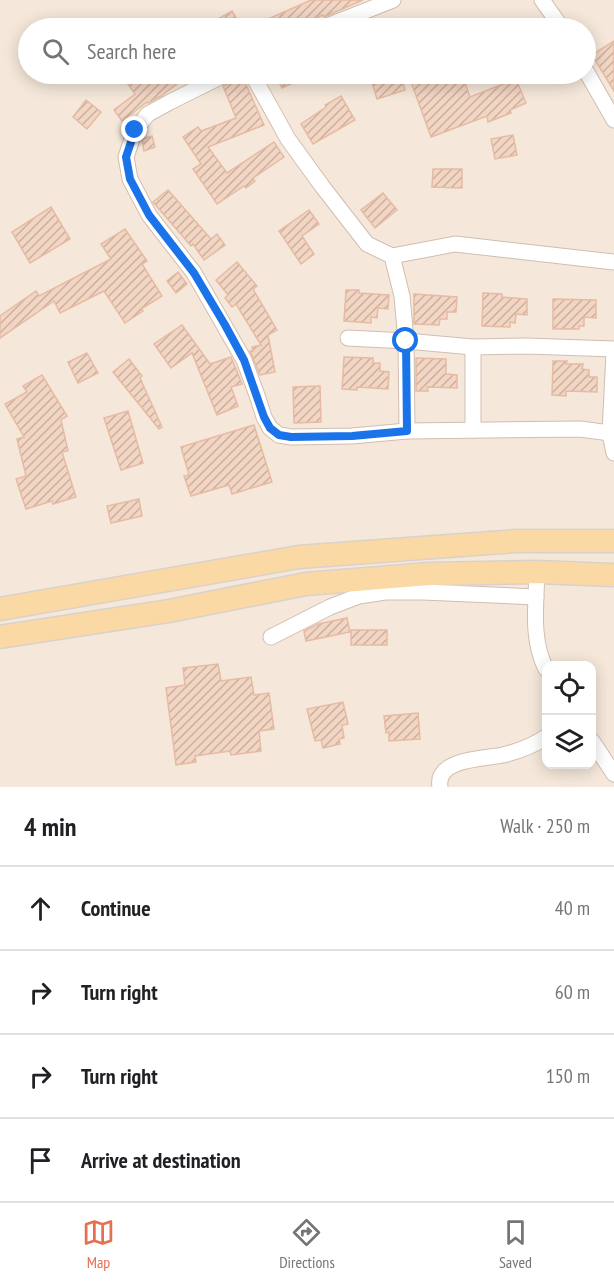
<!DOCTYPE html>
<html lang="en">
<head>
<meta charset="utf-8">
<style>
  body { margin:0; font-family:"PT Sans Narrow",sans-serif; background:#f6f6f6; color:#202124 }
  .controls { position:absolute; right:18px; bottom:18px; display:grid; overflow:hidden; border-radius:12px; box-shadow:0 3px 15px #0003 }
  .controls button { width:54px; height:54px; display:grid; place-items:center; padding:0; border:0; border-bottom:2px solid #e0e0e0; background:#fff; color:#202124; font:30px sans-serif }
  .stop { position:absolute; width:18px; height:18px; margin:-14px; border:4px solid #1a73e8; border-radius:50%; background:#fff }
  .stop.end { background:#1a73e8; border-color:#fff; box-shadow:0 2px 6px #0008 }
  .list { margin:0; padding:0; list-style:none }
  h2 { display:flex; justify-content:space-between; align-items:center; height:78px; margin:0; padding:0 24px; font-size:26px }
  h2 small { font-size:20px; font-weight:400; color:#757577 }
  .list li { display:grid; grid-template-columns:39px 1fr auto; gap:18px; align-items:center; box-sizing:border-box; height:84px; padding:0 24px; border-top:2px solid #e0e0e0 }
  .list b { display:block; font-size:22px; white-space:nowrap }
  .list em { font-size:20px; font-style:normal; color:#757577 }
  .icon { flex:none; width:33px; height:33px; fill:none; stroke:currentColor; stroke-width:2; stroke-linecap:round; stroke-linejoin:round }
  .map { position:relative; flex:none; width:614px; height:787px; overflow:hidden }
  .search { position:absolute; background:#fff; box-shadow:0 3px 15px #0003; left:18px; right:18px; top:18px; height:66px; display:flex; align-items:center; gap:15px; box-sizing:border-box; padding:0 21px; border-radius:33px; color:#757577; font-size:22px }
  .sheet { height:414px; background:#fff }
  nav { display:flex; justify-content:space-around; align-items:center; box-sizing:border-box; height:84px; border-top:2px solid #e0e0e0; background:#fff; font-size:16px; color:#757577 }
  nav a { display:grid; justify-items:center; gap:3px }
  nav .on { color:#e76f51 }
  .map>svg:first-child { display:block }
  .residential { fill:#f5e8da; fill-rule:evenodd }
  .building { fill:url(#building-hatch); stroke:#e6bba3; stroke-width:1.5 }
  .lines { fill:none; stroke-linecap:round; stroke-linejoin:round }
  .minor-casing { stroke:#d1beb0; stroke-width:17 }
  .primary-casing { stroke:#dad1cd; stroke-width:25 }
  .minor { stroke:#fff; stroke-width:15 }
  .primary { stroke:#fbd9a5; stroke-width:22 }
  .route { stroke:#1a73e8; stroke-width:8 }
</style>
</head>
<body>
<div class="map">
<svg width="614" height="787" viewBox="0 0 614 787">
  <defs>
    <pattern id="building-hatch" width="6" height="6" patternUnits="userSpaceOnUse" patternTransform="scale(1.5)"><rect width="6" height="6" fill="#f3d5c3"/><path d="M-1 1l2-2M0 6l6-6M5 7l2-2" fill="none" stroke="#cab0a1"/></pattern>
  </defs>
  <rect width="100%" height="100%" fill="#fdf6ec"/>
  <path class="residential" d="M0 0H614V787H0ZM28 28H586V74H28ZM546 666H592V764H546Z"/>
  <g class="building">
    <polygon points="311,0 363,0 324,17 323,15 292,28 248,28"/>
    <polygon points="232,11 242,28 202,28"/>
    <polygon points="614,41 614,91 592,55"/>
    <polygon points="121,74 190,74 161,96 148,103 147,102 122,121 114,110 135,94"/>
    <polygon points="275,74 313,74 282,88"/>
    <polygon points="390,74 400,74 405,90 377,99 371,79"/>
    <polygon points="424,74 462,74 470,97 516,79 526,103 510,110 511,113 488,122 487,116 431,137 410,79"/>
    <polygon points="235,78 237,83 244,80 264,125 208,147 227,173 274,142 284,157 253,178 255,181 246,188 244,186 217,204 193,169 201,164 183,137 198,127 201,131 236,118 223,86 231,82"/>
    <polygon points="341,96 355,120 313,144 301,124 326,107 325,105"/>
    <polygon points="86,100 101,112 87,129 73,117"/>
    <polygon points="513,135 517,155 495,159 491,139"/>
    <polygon points="152,136 155,147 144,151 142,139"/>
    <polygon points="433,169 462,169 462,188 432,187"/>
    <polygon points="168,190 211,239 217,234 225,245 204,260 193,244 191,246 153,202"/>
    <polygon points="383,193 397,210 375,228 361,210"/>
    <polygon points="51,207 70,239 30,263 12,232"/>
    <polygon points="309,210 319,224 302,236 314,254 301,264 279,231"/>
    <polygon points="125,229 147,261 142,264 162,296 141,309 143,311 125,323 104,291 60,313 54,301 0,338 0,316 36,291 39,296 111,259 101,244"/>
    <polygon points="237,262 257,286 253,289 277,330 268,335 275,372 260,375 250,351 253,351 252,347 261,345 236,304 232,307 225,298 228,295 216,280"/>
    <polygon points="178,272 187,284 176,293 167,281"/>
    <polygon points="346,290 359,290 359,293 389,295 388,309 378,308 377,318 371,317 371,323 344,321"/>
    <polygon points="483,293 502,294 502,297 527,299 527,315 516,314 515,323 510,322 510,327 482,326"/>
    <polygon points="414,294 457,297 456,312 447,312 447,319 440,319 439,325 414,324"/>
    <polygon points="553,299 596,300 596,318 584,317 584,326 579,326 579,329 553,329"/>
    <polygon points="182,325 210,364 231,357 242,384 231,387 238,406 217,415 192,353 171,368 154,344"/>
    <polygon points="87,353 98,373 78,383 68,362"/>
    <polygon points="344,357 373,358 373,363 380,363 380,371 389,372 388,389 357,387 357,390 342,389"/>
    <polygon points="416,358 446,359 446,374 457,375 457,388 427,387 428,391 416,391"/>
    <polygon points="129,359 142,376 140,378 162,427 159,429 113,372"/>
    <polygon points="553,361 567,361 566,364 583,364 582,369 589,370 589,377 597,377 597,392 566,391 566,396 552,395"/>
    <polygon points="42,375 67,416 61,420 68,451 62,452 76,497 53,504 52,501 26,509 16,479 26,476 17,439 24,437 5,404 27,392 23,386"/>
    <polygon points="320,386 321,422 294,423 293,387"/>
    <polygon points="128,411 143,463 121,470 104,418"/>
    <polygon points="254,425 272,482 232,494 229,485 191,496 184,476 189,475 181,447"/>
    <polygon points="139,499 142,516 111,523 107,506"/>
    <polygon points="347,618 350,632 306,641 304,631 318,624"/>
    <rect x="351" y="630" width="36" height="15"/>
    <polygon points="218,664 221,681 251,677 254,695 269,693 274,729 259,731 261,751 231,755 230,751 195,756 196,762 176,765 166,688 185,685 183,668"/>
    <polygon points="343,702 348,724 342,725 344,738 339,739 340,744 323,748 321,740 315,741 307,709"/>
    <polygon points="418,713 420,739 389,741 389,732 386,733 384,716"/>
  </g>
  <g class="lines">
    <g class="minor-casing">
      <g id="minor">
        <polyline points="542,0 562,28"/>
        <polyline points="322,28 393,0"/>
        <polyline points="586,71 614,120"/>
        <polyline points="226,74 170,102 148,114 135,130 126,157 130,179 149,215 194,273 244,360 258,398 264,417 270,428 279,435 291,437 352,436 407,431 580,429 610,433"/>
        <polyline points="252,74 288,139 322,186 367,244 392,256 402,296 406,341 407,431"/>
        <polyline points="392,256 455,244 614,262"/>
        <polyline points="348,338 406,341 473,347 527,346 614,349"/>
        <polyline points="614,353 610,433 614,453"/>
        <polyline points="473,430 473,347"/>
        <path d="M537 572C536 605 531 640 546 669"/>
        <polyline points="271,637 330,607 359,596 385,592 423,592 536,597"/>
        <polyline points="592,741 614,774"/>
        <path d="M440 787C435 758 485 759 503 755 519 751 533 746 546 737"/>
      </g>
    </g>
    <g class="primary-casing">
      <g id="primary">
        <polyline points="0,609 299,557 516,541 614,541"/>
        <polyline points="0,637 169,611 306,584 429,574 537,572 614,575"/>
      </g>
    </g>
    <use href="#minor" class="minor"/>
    <use href="#primary" class="primary"/>
  </g>
  <g class="lines">
    <polyline class="route" points="135,130 126,157 130,179 149,215 194,273 225,325 244,360 264,417 270,428 279,435 291,437 352,436 407,431 406,341"/>
  </g>
</svg>
<div class="controls">
<button><svg class="icon" aria-label="locate" viewBox="0 0 24 24"><circle cx="12" cy="12" r="6"/><path d="M12 2v4M12 18v4M2 12h4M18 12h4"/></svg></button>
<button><svg class="icon" aria-label="layers" viewBox="0 0 24 24"><path d="M12 4l9 5-9 5-9-5zM3 14l9 5 9-5"/></svg></button>
</div>
<div class="stop" style="left:406px;top:341px"></div>
<div class="stop end" style="left:135px;top:130px"></div>
<div class="search"><svg class="icon" aria-label="search" viewBox="0 0 24 24"><circle cx="10" cy="10" r="6"/><path d="M15 15l6 6"/></svg>Search here</div>
</div>
<section class="sheet">
<h2>4 min<small>Walk · 250 m</small></h2>
<ul class="list">
<li><svg class="icon" aria-label="ahead" viewBox="0 0 24 24"><path d="M12 20V5M6 11l6-6 6 6"/></svg><div><b>Continue</b></div><em>40 m</em></li>
<li><svg class="icon" aria-label="right" viewBox="0 0 24 24"><path d="M7 20v-9h11M14 6l5 5-5 5"/></svg><div><b>Turn right</b></div><em>60 m</em></li>
<li><svg class="icon" aria-label="right" viewBox="0 0 24 24"><path d="M7 20v-9h11M14 6l5 5-5 5"/></svg><div><b>Turn right</b></div><em>150 m</em></li>
<li><svg class="icon" aria-label="arrive" viewBox="0 0 24 24"><path d="M6 21V4h12l-3 4 3 4H6"/></svg><div><b>Arrive at destination</b></div></li>
</ul>
</section>
<nav>
<a class="on"><svg class="icon" aria-label="map" viewBox="0 0 24 24"><path d="M3 6l6-2 6 2 6-2v14l-6 2-6-2-6 2zM9 4v14M15 6v14"/></svg>Map</a>
<a><svg class="icon" aria-label="directions" viewBox="0 0 24 24"><path d="M12 3l9 9-9 9-9-9zM9 14v-3h6M13 9l2 2-2 2"/></svg>Directions</a>
<a><svg class="icon" aria-label="saved" viewBox="0 0 24 24"><path d="M7 4h10v16l-5-4-5 4z"/></svg>Saved</a>
</nav>
</body>
</html>
